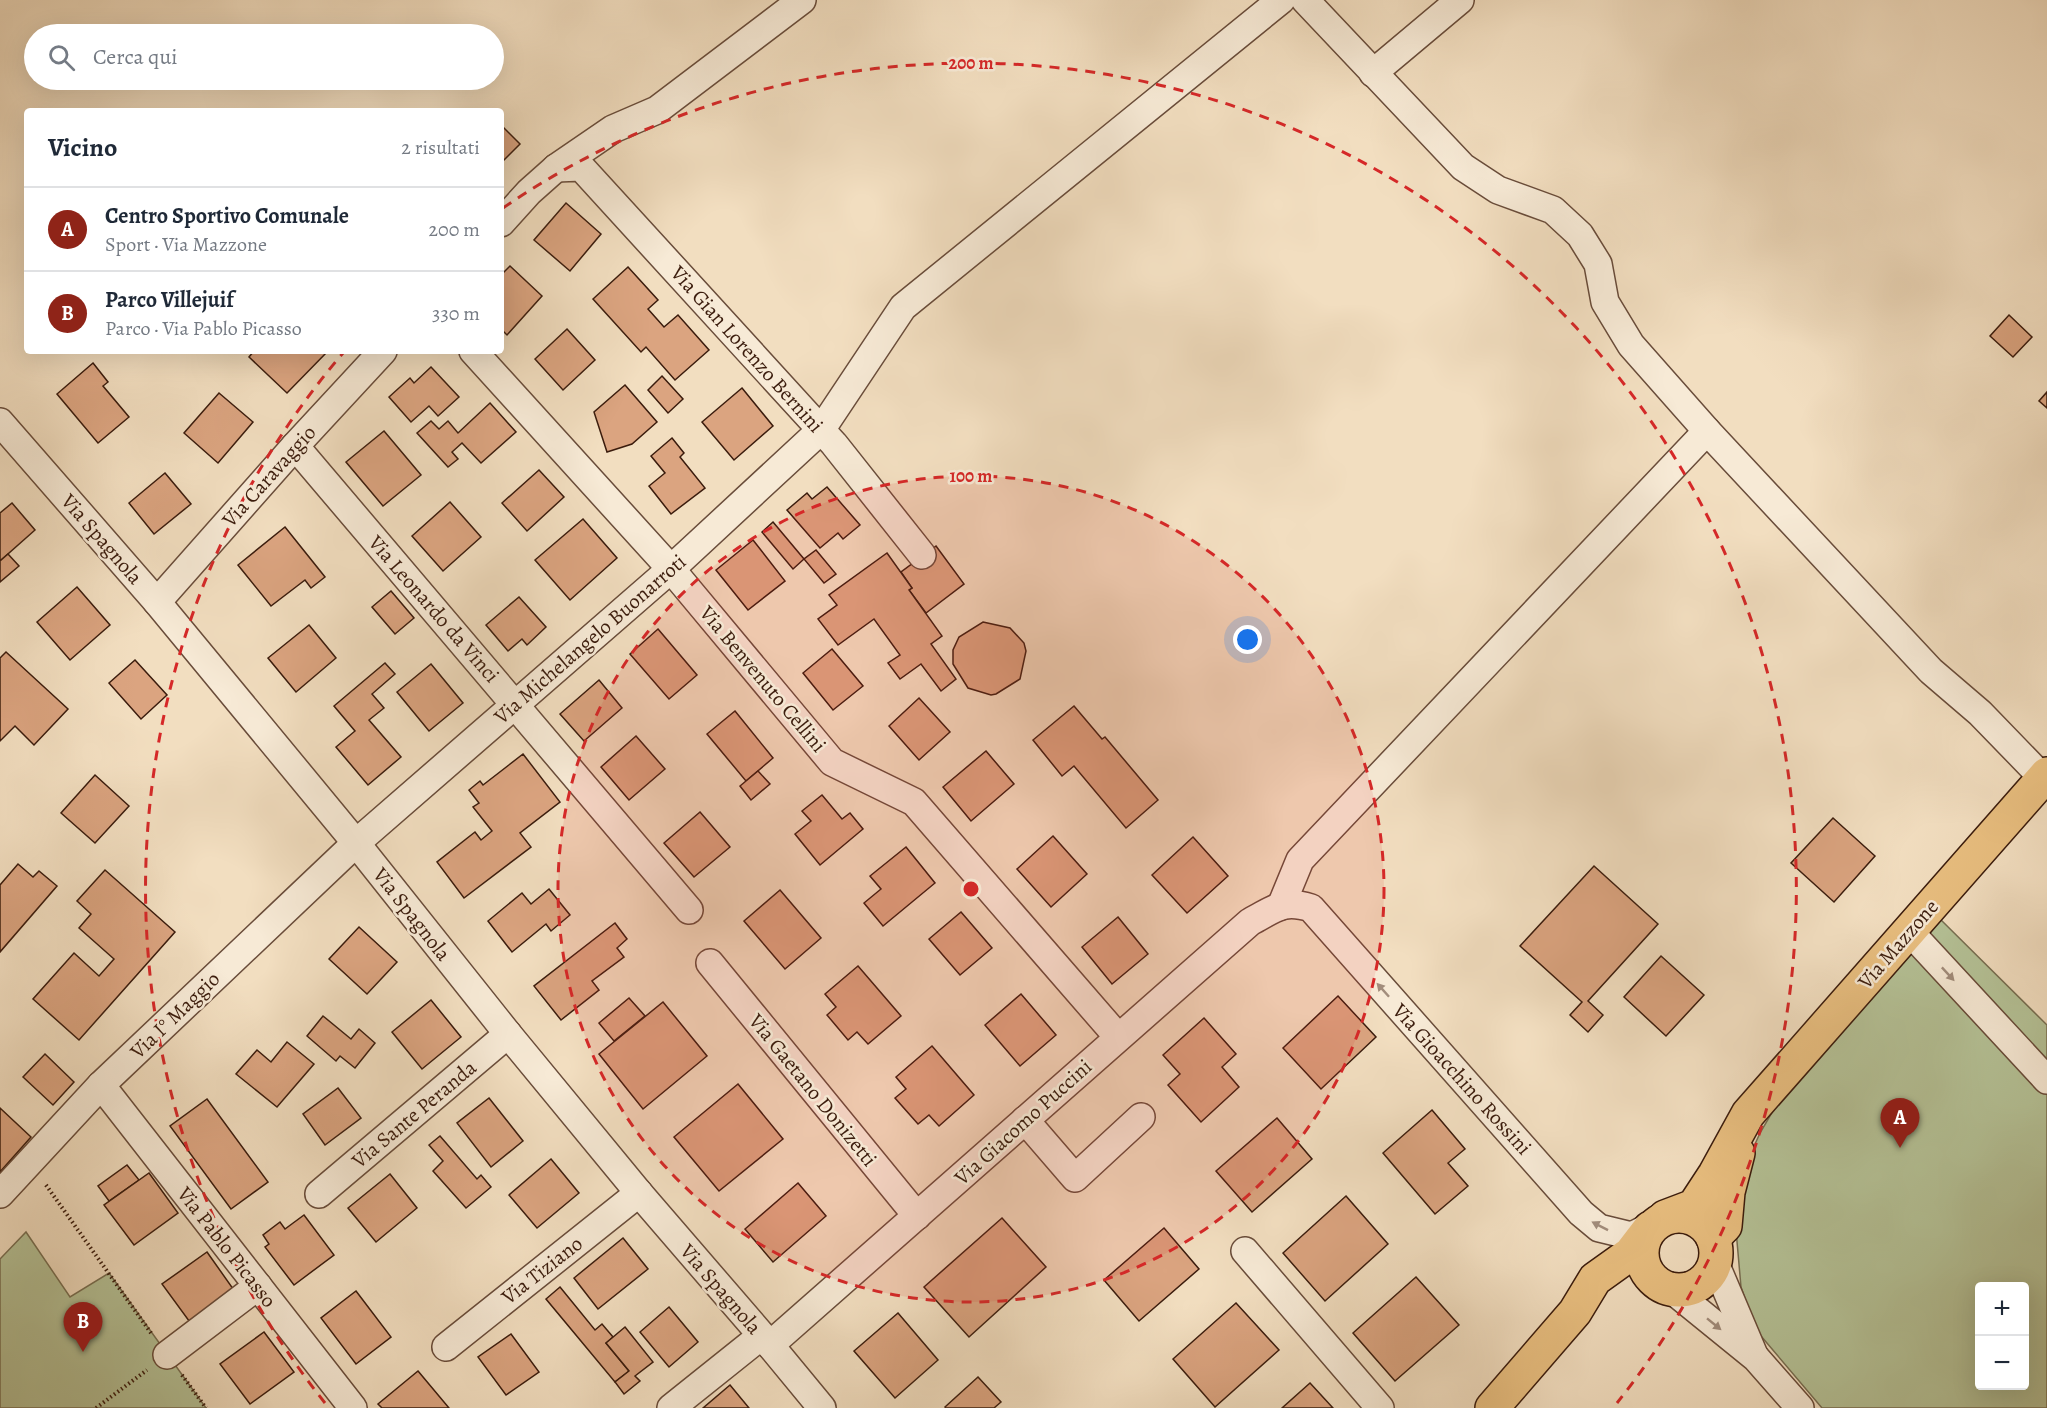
<!DOCTYPE html>
<html lang="it">
<head>
<meta charset="utf-8">
<style>
  body { margin:0; font-family:Alegreya,serif; background:#f2f2f3; color:#1f2937 }
  .controls { position:absolute; right:18px; bottom:18px; display:grid; overflow:hidden; border-radius:6px; box-shadow:0 6px 24px #0002 }
  .controls button { width:54px; height:54px; display:grid; place-items:center; padding:0; border:0; border-bottom:2px solid #e0e1e3; background:#fff; color:#1f2937; font:30px sans-serif }
  .you { position:absolute; left:1248px; top:640px; width:21px; height:21px; margin:-15px; border:4px solid #fff; border-radius:50%; background:#1a73e8; box-shadow:0 0 0 9px #1a73e833 }
  .badge { display:grid; place-items:center; width:39px; height:39px; border-radius:50%; background:#8f2418; color:#fff; font-size:20px; font-weight:700 }
  .pin { position:absolute; translate:-50% -50px; filter:drop-shadow(0 2px 3px #0008) }
  .pin::after { content:''; position:absolute; top:32px; width:21px; height:18px; background:inherit; clip-path:polygon(0 0,100% 0,50% 100%) }
  .list { margin:0; padding:0; list-style:none }
  h2 { display:flex; justify-content:space-between; align-items:center; height:78px; margin:0; padding:0 24px; font-size:26px }
  h2 small { font-size:20px; font-weight:400; color:#747a83 }
  .list li { display:grid; grid-template-columns:39px 1fr auto; gap:18px; align-items:center; box-sizing:border-box; height:84px; padding:0 24px; border-top:2px solid #e0e1e3 }
  .list b { display:block; font-size:22px; white-space:nowrap }
  .list p { margin:0; font-size:20px; white-space:nowrap; color:#747a83 }
  .list em { font-size:20px; font-style:normal; color:#747a83 }
  .icon { flex:none; width:33px; height:33px; fill:none; stroke:currentColor; stroke-width:2; stroke-linecap:round; stroke-linejoin:round }
  .map { position:relative; flex:none; width:2047px; height:1408px; overflow:hidden }
  .search { position:absolute; background:#fff; box-shadow:0 6px 24px #0002; left:24px; top:24px; width:480px; height:66px; display:flex; align-items:center; gap:15px; box-sizing:border-box; padding:0 21px; border-radius:33px; color:#747a83; font-size:22px }
  .panel { position:absolute; background:#fff; box-shadow:0 6px 24px #0002; left:24px; top:108px; width:480px; height:246px; border-radius:6px }
  .map>svg:first-child { display:block }
  .green { fill:#b5c297; stroke:#786f52; stroke-width:1.5; fill-rule:evenodd }
  .building { fill:#dba480; stroke:#3b1c0d; stroke-width:1.5 }
  .lines { fill:none; stroke-linecap:round; stroke-linejoin:round }
  .minor-casing { stroke:#694c3a; stroke-width:30 }
  .major-casing { stroke:#3b1c0d; stroke-width:36 }
  .path { stroke:#3b1c0d; stroke-width:4; stroke-dasharray:1.5 3; stroke-linecap:butt }
  .minor { stroke:#f7ead6; stroke-width:27 }
  .major { stroke:#e9bf80; stroke-width:33 }
  .oneway { fill:#a28d7c }
  .ring { fill:none; stroke:#d62828; stroke-width:3; stroke-dasharray:10 8 }
  .labels { text-anchor:middle; dominant-baseline:central; stroke-width:5; stroke-linejoin:round; paint-order:stroke }
  .street-label { font-size:21px; fill:#3b1c0d; stroke:#f7ead6 }
  .centre { fill:#d62828; stroke:#f7ead6; stroke-width:3 }
  .ring-label { font-size:18px; text-anchor:middle; font-weight:bold; fill:#d62828; stroke:#f7ead6; stroke-width:5; stroke-linejoin:round; paint-order:stroke }
</style>
</head>
<body>
<div class="map">
<svg width="2047" height="1408" viewBox="0 0 2047 1408">
  <rect width="100%" height="100%" fill="#f2dec0"/>
  <filter id="stains"><feTurbulence type="fractalNoise" baseFrequency=".00333" numOctaves="4"/><feColorMatrix values="0 0 0 0 .2 0 0 0 0 .09 0 0 0 0 .02 0 0 0 .5 -.17"/></filter>
  <radialGradient id="worn" r=".72"><stop offset=".6" stop-color="#630" stop-opacity="0"/><stop offset="1" stop-color="#630" stop-opacity=".3"/></radialGradient>
  <g class="green">
    <path d="M1938 917 2047 1025V1408H1822L1761 1336 1751 1316 1741 1287 1736 1230 1746 1164 1760 1133 1774 1109ZM1980 1286H2024V1386H1980Z"/>
    <polygon points="26,1232 70,1297 109,1273 206,1408 0,1408 0,1259"/>
  </g>
  <g class="building">
    <polygon points="501,125 520,144 501,163"/>
    <polygon points="566,203 601,234 570,271 534,240"/>
    <polygon points="510,266 542,296 507,335 501,329 501,275"/>
    <polygon points="628,267 658,300 648,309 664,327 678,315 709,350 675,380 646,347 641,352 593,299"/>
    <polygon points="2009,315 2032,337 2013,357 1990,336"/>
    <polygon points="567,329 595,360 563,390 535,359"/>
    <polygon points="254,351 326,351 327,352 287,393 249,357"/>
    <polygon points="93,363 108,382 103,386 129,417 98,443 57,394"/>
    <polygon points="431,367 459,397 438,416 429,406 411,422 389,397 410,378 414,383"/>
    <polygon points="662,376 683,399 668,413 648,390"/>
    <polygon points="625,385 657,422 632,444 607,452 594,412"/>
    <polygon points="742,388 773,426 734,460 702,422"/>
    <polygon points="2047,392 2047,408 2039,401"/>
    <polygon points="219,393 253,422 218,463 184,433"/>
    <polygon points="490,403 516,432 481,463 462,443 452,452 458,459 448,467 417,433 431,421 439,429 448,421 458,433"/>
    <polygon points="384,431 421,475 383,506 346,462"/>
    <polygon points="672,438 684,453 680,457 705,488 671,514 649,486 665,473 651,456"/>
    <polygon points="539,470 564,497 527,531 502,503"/>
    <polygon points="165,473 191,504 154,534 129,503"/>
    <polygon points="827,487 860,525 843,539 838,533 820,548 787,510 807,493 812,499"/>
    <polygon points="450,502 481,537 443,571 412,536"/>
    <polygon points="12,503 35,530 0,561 0,513"/>
    <polygon points="583,519 617,558 570,600 535,560"/>
    <polygon points="773,522 804,559 793,569 762,532"/>
    <polygon points="285,527 325,577 311,588 305,580 271,606 238,565"/>
    <polygon points="753,540 785,581 748,610 716,570"/>
    <polygon points="936,546 964,584 926,613 909,590 912,588 901,572"/>
    <polygon points="816,550 836,574 824,583 804,559"/>
    <polygon points="887,553 912,588 909,590 942,636 931,644 956,679 941,691 921,664 900,679 888,663 900,655 874,619 838,645 818,619 837,605 829,595"/>
    <polygon points="8,554 19,566 0,582 0,561"/>
    <polygon points="77,587 110,625 70,660 37,622"/>
    <polygon points="391,591 414,618 395,634 372,607"/>
    <polygon points="519,597 546,627 527,645 522,639 508,651 486,625"/>
    <polygon points="983,622 1010,628 1024,643 1026,651 1020,679 996,694 991,695 968,688 953,664 953,650 959,637"/>
    <polygon points="309,625 336,658 296,692 268,658"/>
    <polygon points="658,629 697,675 669,699 630,654"/>
    <polygon points="832,649 863,686 833,710 803,673"/>
    <polygon points="6,652 68,709 34,745 15,726 0,741 0,658"/>
    <polygon points="135,660 167,695 141,719 109,683"/>
    <polygon points="385,663 395,674 372,694 384,708 369,720 401,757 368,785 336,747 355,731 334,706"/>
    <polygon points="431,664 463,703 429,731 397,692"/>
    <polygon points="599,680 622,708 584,741 560,714"/>
    <polygon points="919,698 950,732 919,760 889,726"/>
    <polygon points="1074,706 1102,739 1105,737 1158,800 1126,828 1074,766 1062,776 1033,740"/>
    <polygon points="735,711 773,758 746,781 707,734"/>
    <polygon points="636,736 665,769 629,800 601,767"/>
    <polygon points="986,751 1014,784 971,821 943,787"/>
    <polygon points="523,754 560,802 520,833 531,847 464,898 437,862 475,832 481,840 492,831 473,807 479,803 469,790 480,781 483,785"/>
    <polygon points="758,771 770,784 751,800 740,786"/>
    <polygon points="95,775 129,806 95,843 61,813"/>
    <polygon points="822,795 842,819 850,813 863,829 820,865 795,834 811,821 802,811"/>
    <polygon points="700,812 730,847 694,877 664,843"/>
    <polygon points="1833,818 1875,856 1834,902 1791,863"/>
    <polygon points="1053,836 1087,874 1051,907 1017,869"/>
    <polygon points="1193,837 1228,876 1187,913 1152,875"/>
    <polygon points="906,847 935,883 883,926 864,903 881,889 870,876"/>
    <polygon points="18,864 33,877 39,871 57,886 0,952 0,885"/>
    <polygon points="1594,866 1658,924 1588,1001 1603,1015 1588,1032 1570,1015 1582,1002 1520,946"/>
    <polygon points="105,870 175,932 79,1040 33,999 74,953 99,976 114,959 79,928 91,914 77,901"/>
    <polygon points="549,889 570,915 551,931 546,924 512,952 488,921 522,893 531,904"/>
    <polygon points="780,890 821,938 785,969 744,921"/>
    <polygon points="961,912 992,948 960,975 929,939"/>
    <polygon points="1118,917 1148,954 1112,984 1082,947"/>
    <polygon points="615,923 627,939 617,948 624,957 592,981 599,990 561,1020 534,986"/>
    <polygon points="359,927 397,962 367,994 329,959"/>
    <polygon points="1661,956 1704,995 1666,1036 1624,997"/>
    <polygon points="858,966 901,1016 868,1044 857,1032 848,1040 827,1015 836,1007 825,994"/>
    <polygon points="1021,994 1056,1035 1020,1066 985,1025"/>
    <polygon points="1338,996 1376,1037 1321,1089 1283,1048"/>
    <polygon points="629,998 645,1016 614,1041 599,1023"/>
    <polygon points="431,1000 461,1037 422,1069 392,1032"/>
    <polygon points="663,1002 707,1056 643,1109 599,1054"/>
    <polygon points="323,1016 351,1039 359,1029 375,1043 355,1068 340,1056 336,1061 307,1036"/>
    <polygon points="1204,1018 1236,1054 1222,1067 1239,1087 1201,1122 1168,1085 1180,1074 1163,1055"/>
    <polygon points="287,1042 314,1064 277,1107 236,1074 257,1050 271,1062"/>
    <polygon points="932,1046 974,1095 939,1126 929,1115 918,1124 895,1098 906,1089 896,1077"/>
    <polygon points="45,1054 74,1082 53,1105 23,1077"/>
    <polygon points="738,1084 783,1139 719,1191 674,1137"/>
    <polygon points="338,1088 361,1118 325,1145 303,1114"/>
    <polygon points="489,1098 523,1141 491,1167 457,1123"/>
    <polygon points="207,1099 268,1182 231,1209 170,1126"/>
    <polygon points="0,1108 31,1137 0,1172"/>
    <polygon points="1432,1110 1465,1149 1448,1163 1468,1186 1435,1214 1383,1153"/>
    <polygon points="1277,1118 1312,1159 1252,1212 1216,1171"/>
    <polygon points="440,1136 477,1179 481,1175 491,1187 466,1208 433,1171 443,1161 429,1145"/>
    <polygon points="551,1159 579,1193 537,1228 509,1195"/>
    <polygon points="127,1165 139,1180 109,1201 98,1186"/>
    <polygon points="149,1173 178,1213 134,1245 104,1205"/>
    <polygon points="390,1174 417,1208 376,1242 348,1208"/>
    <polygon points="798,1183 826,1216 773,1262 745,1229"/>
    <polygon points="1346,1196 1388,1244 1325,1301 1283,1253"/>
    <polygon points="304,1215 334,1255 294,1285 265,1247 269,1244 263,1235 280,1222 285,1229"/>
    <polygon points="1002,1218 1046,1267 969,1337 924,1287"/>
    <polygon points="1164,1228 1199,1269 1139,1321 1104,1280"/>
    <polygon points="623,1238 648,1269 598,1309 574,1278"/>
    <polygon points="207,1252 236,1293 192,1325 162,1284"/>
    <polygon points="1416,1277 1459,1325 1395,1381 1353,1333"/>
    <polygon points="560,1287 595,1330 602,1324 613,1337 606,1343 629,1371 615,1382 546,1299"/>
    <polygon points="356,1291 391,1337 356,1364 321,1318"/>
    <polygon points="1236,1303 1279,1350 1215,1407 1173,1359"/>
    <polygon points="669,1307 698,1342 669,1367 640,1332"/>
    <polygon points="898,1313 938,1360 895,1398 854,1351"/>
    <polygon points="625,1327 653,1362 635,1376 640,1381 624,1394 615,1382 629,1371 606,1343"/>
    <polygon points="264,1332 294,1372 250,1404 220,1364"/>
    <polygon points="511,1334 539,1372 506,1395 478,1357"/>
    <polygon points="418,1371 449,1408 382,1408 378,1404"/>
    <polygon points="978,1377 1001,1402 994,1408 946,1408 945,1407"/>
    <polygon points="1310,1383 1333,1408 1282,1408"/>
    <polygon points="730,1385 749,1408 703,1408"/>
  </g>
  <g class="lines">
    <g class="minor-casing">
      <g id="minor">
        <polyline points="1305,0 1463,167 1498,190 1553,210 1580,235 1598,264 1605,302 1631,345 1707,431 1931,671 1980,713 2043,778"/>
        <polyline points="1373,73 1460,0"/>
        <polyline points="556,168 581,167 834,444 922,555"/>
        <polyline points="501,223 529,192 556,168 613,129 657,110 802,0"/>
        <polyline points="473,351 671,569 832,762 914,802 1118,1037"/>
        <polyline points="0,422 157,602 356,843 508,1034 639,1193 770,1345 822,1408"/>
        <polyline points="295,446 689,910"/>
        <polyline points="157,602 295,446 383,351"/>
        <polyline points="1281,906 1300,860 1707,431"/>
        <polyline points="1909,931 2047,1080"/>
        <polyline points="710,963 917,1216"/>
        <polyline points="101,1085 353,1408"/>
        <polyline points="1025,1120 1075,1178 1141,1117"/>
        <polyline points="0,1194 101,1085 356,843 671,569 821,430 903,307 1281,0"/>
        <polyline points="319,1194 508,1034"/>
        <polyline points="1245,1251 1380,1408"/>
        <polyline points="1715,1263 1754,1355"/>
        <polyline points="1671,1289 1756,1358 1800,1408"/>
        <path d="M770 1345 1250 922C1275 909 1282 899 1311 908L1581 1213 1599 1228 1632 1236 1653 1225"/>
        <polyline points="446,1347 639,1193"/>
        <polyline points="167,1355 258,1286"/>
        <polyline points="671,1408 761,1336"/>
      </g>
    </g>
    <g class="major-casing">
      <g id="major">
        <circle cx="1679" cy="1253" r="37"/>
        <polyline points="1665,1217 1694,1206 1715,1174 1748,1114 2047,774"/>
        <polyline points="1713,1238 1725,1226 1728,1192 1738,1153"/>
        <polyline points="1492,1408 1575,1312 1595,1279 1630,1254 1650,1228"/>
      </g>
    </g>
    <g class="path">
      <polyline points="46,1185 151,1333"/>
      <polyline points="182,1375 206,1408"/>
      <polyline points="96,1408 147,1370"/>
    </g>
    <use href="#minor" class="minor"/>
    <use href="#major" class="major"/>
  </g>
  <defs><path id="oneway-solid" d="M-6-.8H1V-3.2L6.5 0L1 3.2V.8H-6Z" transform="scale(1.5)"/></defs>
  <g class="oneway">
    <use href="#oneway-solid" transform="translate(1948 974) rotate(47)"/>
    <use href="#oneway-solid" transform="translate(1383 990) rotate(-132)"/>
    <use href="#oneway-solid" transform="translate(1600 1226) rotate(-153)"/>
    <use href="#oneway-solid" transform="translate(1714 1324) rotate(39)"/>
  </g>
  <circle cx="971" cy="889" r="413" fill="#d62828" fill-opacity=".12"/>
  <g class="ring">
    <circle cx="971" cy="889" r="413"/>
    <path d="M325 1403A826 826 0 0 1 343 353M503 208A826 826 0 0 1 1617 1403"/>
  </g>
  <g class="labels">
    <g class="street-label">
      <text transform="translate(747 349) rotate(48)">Via Gian Lorenzo Bernini</text>
      <text transform="translate(269 476) rotate(-48)">Via Caravaggio</text>
      <text transform="translate(102 539) rotate(49)">Via Spagnola</text>
      <text transform="translate(434 609) rotate(49)">Via Leonardo da Vinci</text>
      <text transform="translate(590 639) rotate(-41)">Via Michelangelo Buonarroti</text>
      <text transform="translate(763 679) rotate(50)">Via Benvenuto Cellini</text>
      <text transform="translate(412 914) rotate(52)">Via Spagnola</text>
      <text transform="translate(1898 944) rotate(-49)">Via Mazzone</text>
      <text transform="translate(175 1015) rotate(-44)">Via I° Maggio</text>
      <text transform="translate(1462 1079) rotate(48)">Via Gioacchino Rossini</text>
      <text transform="translate(813 1090) rotate(51)">Via Gaetano Donizetti</text>
      <text transform="translate(414 1114) rotate(-40)">Via Sante Peranda</text>
      <text transform="translate(1023 1122) rotate(-42)">Via Giacomo Puccini</text>
      <text transform="translate(227 1247) rotate(52)">Via Pablo Picasso</text>
      <text transform="translate(542 1270) rotate(-38)">Via Tiziano</text>
      <text transform="translate(721 1289) rotate(49)">Via Spagnola</text>
    </g>
  </g>
  <circle cx="971" cy="889" r="9" class="centre"/>
  <g class="ring-label">
    <text x="971" y="69">200 m</text>
    <text x="971" y="482">100 m</text>
  </g>
  <rect width="100%" height="100%" filter="url(#stains)"/>
  <rect width="100%" height="100%" fill="url(#worn)"/>
</svg>
<div class="controls">
<button>+</button>
<button>−</button>
</div>
<div class="you"></div>
<div class="pin badge" style="left:1900px;top:1148px">A</div>
<div class="pin badge" style="left:83px;top:1352px">B</div>
<div class="search"><svg class="icon" aria-label="search" viewBox="0 0 24 24"><circle cx="10" cy="10" r="6"/><path d="M15 15l6 6"/></svg>Cerca qui</div>
<section class="panel">
<h2>Vicino<small>2 risultati</small></h2>
<ul class="list">
<li><span class="badge">A</span><div><b>Centro Sportivo Comunale</b><p>Sport · Via Mazzone</p></div><em>200 m</em></li>
<li><span class="badge">B</span><div><b>Parco Villejuif</b><p>Parco · Via Pablo Picasso</p></div><em>330 m</em></li>
</ul>
</section>
</div>
</body>
</html>
